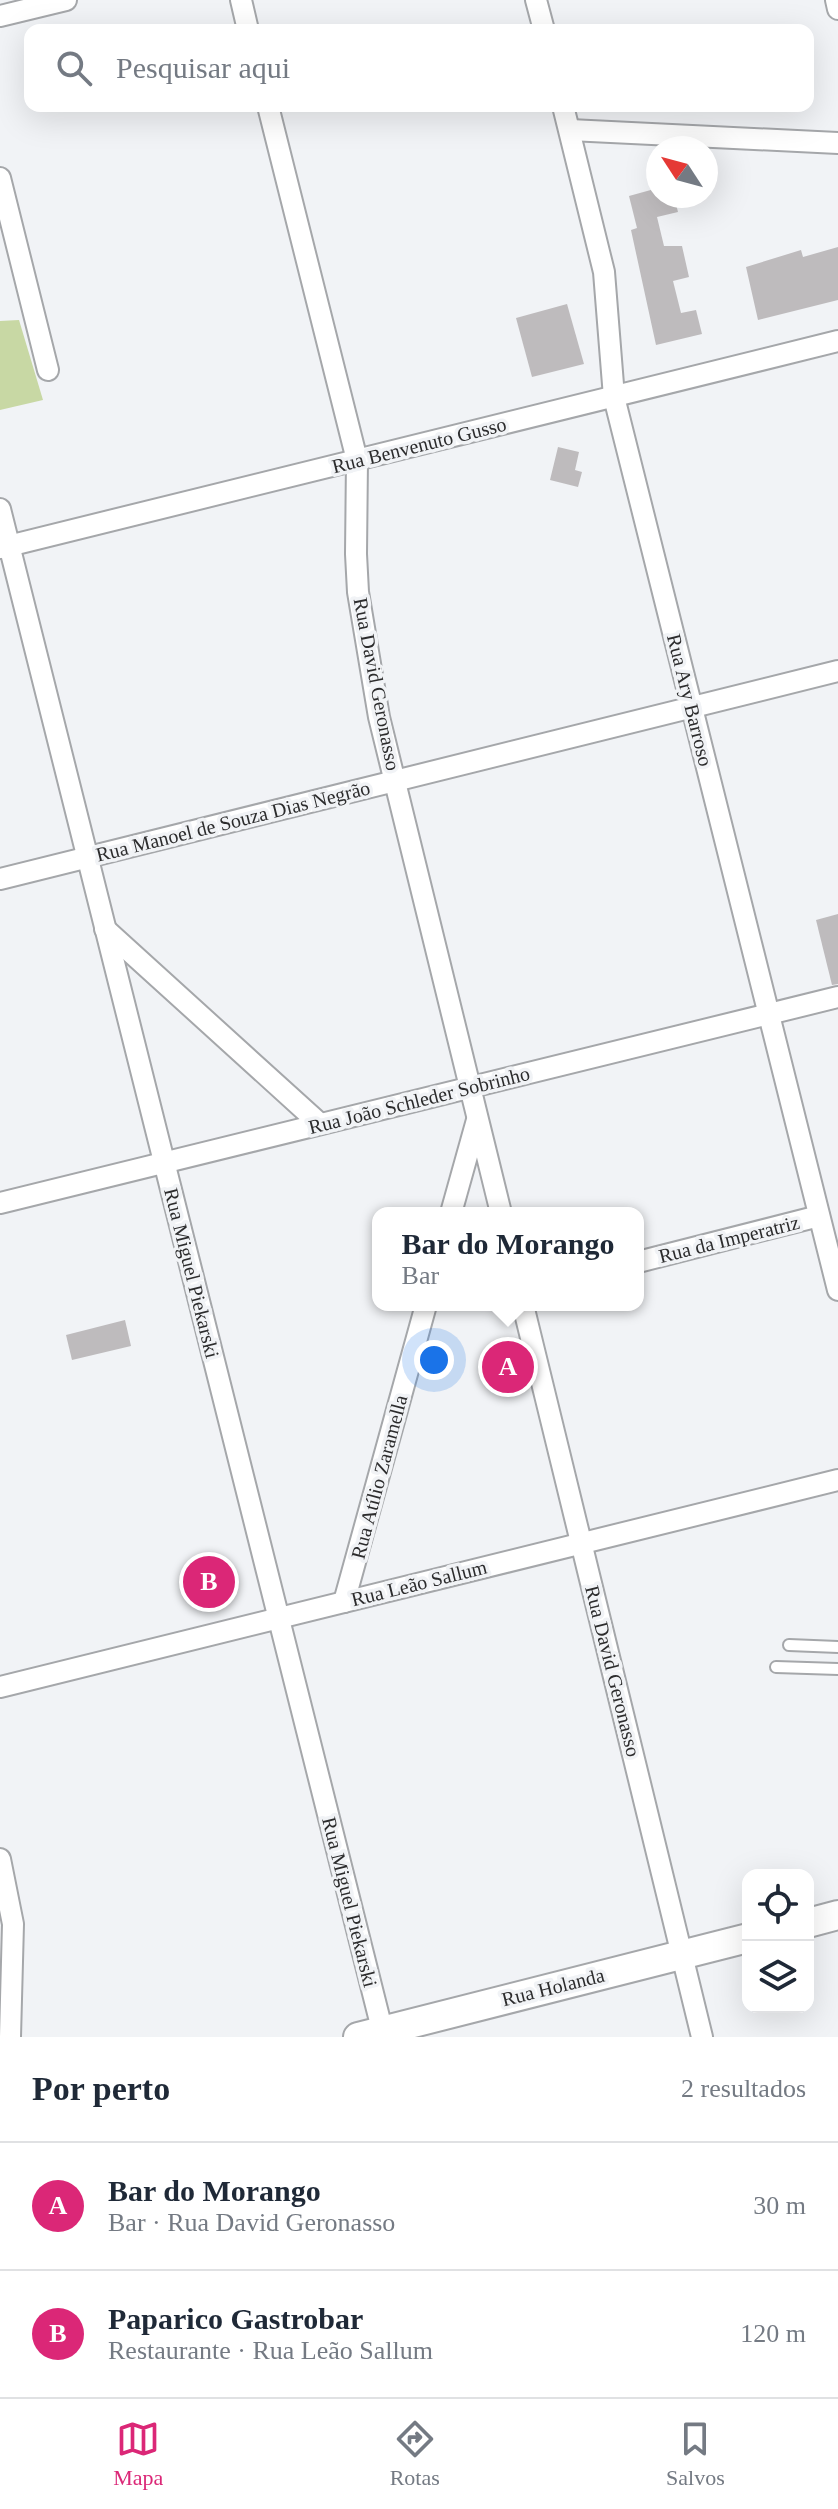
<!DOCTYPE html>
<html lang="pt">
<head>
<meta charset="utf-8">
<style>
  body { margin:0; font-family:"Times New Roman",serif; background:#f6f6f7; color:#1f2937 }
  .controls { position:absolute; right:24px; bottom:24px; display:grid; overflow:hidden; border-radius:16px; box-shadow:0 8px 32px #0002 }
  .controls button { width:72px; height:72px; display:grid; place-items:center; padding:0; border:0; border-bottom:2px solid #e0e1e3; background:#fff; color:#1f2937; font:40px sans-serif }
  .compass { position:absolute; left:646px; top:136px; width:72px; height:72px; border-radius:50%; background:#fff; box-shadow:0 8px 32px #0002; rotate:306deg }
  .you { position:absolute; left:434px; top:1360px; width:28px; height:28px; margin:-20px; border:6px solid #fff; border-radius:50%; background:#1a73e8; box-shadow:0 0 0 12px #1a73e833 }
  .badge { display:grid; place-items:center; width:52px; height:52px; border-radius:50%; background:#db2777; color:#fff; font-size:26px; font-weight:700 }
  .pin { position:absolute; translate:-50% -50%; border:4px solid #fff; box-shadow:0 2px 8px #0006 }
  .popup { position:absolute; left:372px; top:1207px; width:272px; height:104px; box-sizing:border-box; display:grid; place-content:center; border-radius:16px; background:#fff; filter:drop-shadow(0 2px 6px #0005); font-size:26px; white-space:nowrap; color:#747a83 }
  .popup b { font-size:30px; color:#1f2937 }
  .popup::after { content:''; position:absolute; left:50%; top:100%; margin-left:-16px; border:16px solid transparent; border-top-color:#fff }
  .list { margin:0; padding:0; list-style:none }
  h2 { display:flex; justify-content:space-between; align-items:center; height:104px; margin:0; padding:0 32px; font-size:34px }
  h2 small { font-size:26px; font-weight:400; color:#747a83 }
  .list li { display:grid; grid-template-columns:52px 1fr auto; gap:24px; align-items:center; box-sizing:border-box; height:128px; padding:0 32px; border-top:2px solid #e0e1e3 }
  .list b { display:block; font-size:30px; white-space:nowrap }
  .list p { margin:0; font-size:26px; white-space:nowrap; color:#747a83 }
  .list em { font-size:26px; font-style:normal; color:#747a83 }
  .icon { flex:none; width:44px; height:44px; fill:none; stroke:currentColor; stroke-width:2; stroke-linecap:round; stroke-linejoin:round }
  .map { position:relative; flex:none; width:838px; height:2037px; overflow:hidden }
  .search { position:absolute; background:#fff; box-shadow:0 8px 32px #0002; left:24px; right:24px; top:24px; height:88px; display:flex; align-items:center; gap:20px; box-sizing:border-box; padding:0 28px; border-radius:16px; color:#747a83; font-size:30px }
  .sheet { height:360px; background:#fff }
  nav { display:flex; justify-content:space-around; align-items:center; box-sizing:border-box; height:112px; border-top:2px solid #e0e1e3; background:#fff; font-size:22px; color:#747a83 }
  nav a { display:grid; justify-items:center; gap:4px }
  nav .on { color:#db2777 }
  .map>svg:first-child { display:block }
  .green { fill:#c8d8a4 }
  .building { fill:#bebbbd }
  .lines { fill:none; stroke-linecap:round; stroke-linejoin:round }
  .lane-casing { stroke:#a5a7aa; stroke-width:14 }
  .street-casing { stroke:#a5a7aa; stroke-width:24 }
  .secondary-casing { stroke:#a5a7aa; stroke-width:32 }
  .lane { stroke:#fff; stroke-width:10 }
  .street { stroke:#fff; stroke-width:20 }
  .secondary { stroke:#fff; stroke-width:28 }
  .labels { text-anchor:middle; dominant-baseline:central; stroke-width:7; stroke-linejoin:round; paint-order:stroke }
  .street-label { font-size:20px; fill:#2c2c2d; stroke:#f1f3f6 }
</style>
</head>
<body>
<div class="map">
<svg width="838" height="2037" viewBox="0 0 838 2037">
  <rect width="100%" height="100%" fill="#f1f3f6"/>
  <polygon class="green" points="19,320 43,400 0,410 0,321"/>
  <g class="building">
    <polygon points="658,188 658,196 674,196 678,212 657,217 664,246 682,246 689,277 673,281 681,313 696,310 702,334 656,345 631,230 637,228 629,196"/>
    <polygon points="838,247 838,300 758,320 746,267 801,250 803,257"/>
    <polygon points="567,304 584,364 532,377 516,318"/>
    <polygon points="558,447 579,452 575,470 582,472 578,487 550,480"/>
    <polygon points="838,914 838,984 832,985 816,920"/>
    <polygon points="125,1320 131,1346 72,1360 66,1335"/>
    <polygon points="222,1560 233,1592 196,1604 186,1573"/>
  </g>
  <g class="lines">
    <g class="lane-casing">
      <g id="lane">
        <polyline points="789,1645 838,1647"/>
        <polyline points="776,1667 838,1669"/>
      </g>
    </g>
    <g class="street-casing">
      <g id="street">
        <polyline points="241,0 248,30"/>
        <polyline points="536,0 544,30"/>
        <polyline points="836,0 838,9"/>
        <polyline points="0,16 66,0"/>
        <polyline points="268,106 357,460 356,554 358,592 379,717 501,1213"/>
        <polyline points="563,106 604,272 614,397 838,1290"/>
        <polyline points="570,130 838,143"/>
        <polyline points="0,178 48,370"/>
        <polyline points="0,509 384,2037"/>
        <polyline points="0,548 838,341"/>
        <polyline points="0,879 838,671"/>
        <polyline points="105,929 320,1124"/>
        <polyline points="0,1203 838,997"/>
        <polyline points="451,1213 477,1120"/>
        <polyline points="638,1262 819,1216"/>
        <polyline points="523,1305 702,2037"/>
        <polyline points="344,1602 426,1305"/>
        <polyline points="0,1687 838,1480"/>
        <polyline points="0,1859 13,1924 10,2037"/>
      </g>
    </g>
    <g class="secondary-casing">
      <g id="secondary">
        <polyline points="808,1923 838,1915"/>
        <polyline points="358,2037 748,1938"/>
      </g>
    </g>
    <use href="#lane" class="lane"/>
    <use href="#street" class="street"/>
    <use href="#secondary" class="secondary"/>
  </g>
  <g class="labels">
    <g class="street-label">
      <text transform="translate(419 445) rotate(-14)">Rua Benvenuto Gusso</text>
      <text transform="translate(377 684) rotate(79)">Rua David Geronasso</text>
      <text transform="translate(690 700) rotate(76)">Rua Ary Barroso</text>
      <text transform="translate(233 821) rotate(-14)">Rua Manoel de Souza Dias Negrão</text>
      <text transform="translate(419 1100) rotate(-14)">Rua João Schleder Sobrinho</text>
      <text transform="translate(729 1239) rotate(-14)">Rua da Imperatriz</text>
      <text transform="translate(192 1273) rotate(76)">Rua Miguel Piekarski</text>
      <text transform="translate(379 1477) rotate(-75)">Rua Atílio Zaramella</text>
      <text transform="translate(419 1583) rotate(-14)">Rua Leão Sallum</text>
      <text transform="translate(613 1671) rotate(76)">Rua David Geronasso</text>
      <text transform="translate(350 1902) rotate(76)">Rua Miguel Piekarski</text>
      <text transform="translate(553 1987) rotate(-14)">Rua Holanda</text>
    </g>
  </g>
</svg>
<div class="controls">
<button><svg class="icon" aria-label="locate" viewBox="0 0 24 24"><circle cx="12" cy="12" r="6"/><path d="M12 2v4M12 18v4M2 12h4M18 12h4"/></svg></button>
<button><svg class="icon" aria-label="layers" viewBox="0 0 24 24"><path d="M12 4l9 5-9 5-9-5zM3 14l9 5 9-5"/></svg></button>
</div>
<svg class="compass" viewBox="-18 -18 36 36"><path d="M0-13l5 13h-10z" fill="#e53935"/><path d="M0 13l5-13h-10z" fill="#747a83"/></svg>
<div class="you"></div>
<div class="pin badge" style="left:508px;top:1367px">A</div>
<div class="popup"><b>Bar do Morango</b>Bar</div>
<div class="pin badge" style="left:209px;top:1582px">B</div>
<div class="search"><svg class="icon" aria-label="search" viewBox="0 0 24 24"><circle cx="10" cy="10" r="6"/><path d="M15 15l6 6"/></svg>Pesquisar aqui</div>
</div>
<section class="sheet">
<h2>Por perto<small>2 resultados</small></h2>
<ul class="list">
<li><span class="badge">A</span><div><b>Bar do Morango</b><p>Bar · Rua David Geronasso</p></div><em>30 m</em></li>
<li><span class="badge">B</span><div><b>Paparico Gastrobar</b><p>Restaurante · Rua Leão Sallum</p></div><em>120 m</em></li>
</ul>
</section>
<nav>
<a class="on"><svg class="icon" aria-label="map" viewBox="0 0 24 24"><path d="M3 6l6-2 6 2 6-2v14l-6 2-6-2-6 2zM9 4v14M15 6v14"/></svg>Mapa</a>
<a><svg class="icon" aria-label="directions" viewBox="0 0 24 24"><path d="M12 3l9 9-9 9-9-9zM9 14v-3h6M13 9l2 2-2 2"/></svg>Rotas</a>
<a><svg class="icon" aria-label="saved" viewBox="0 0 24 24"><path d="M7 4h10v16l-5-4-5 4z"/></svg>Salvos</a>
</nav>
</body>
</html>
